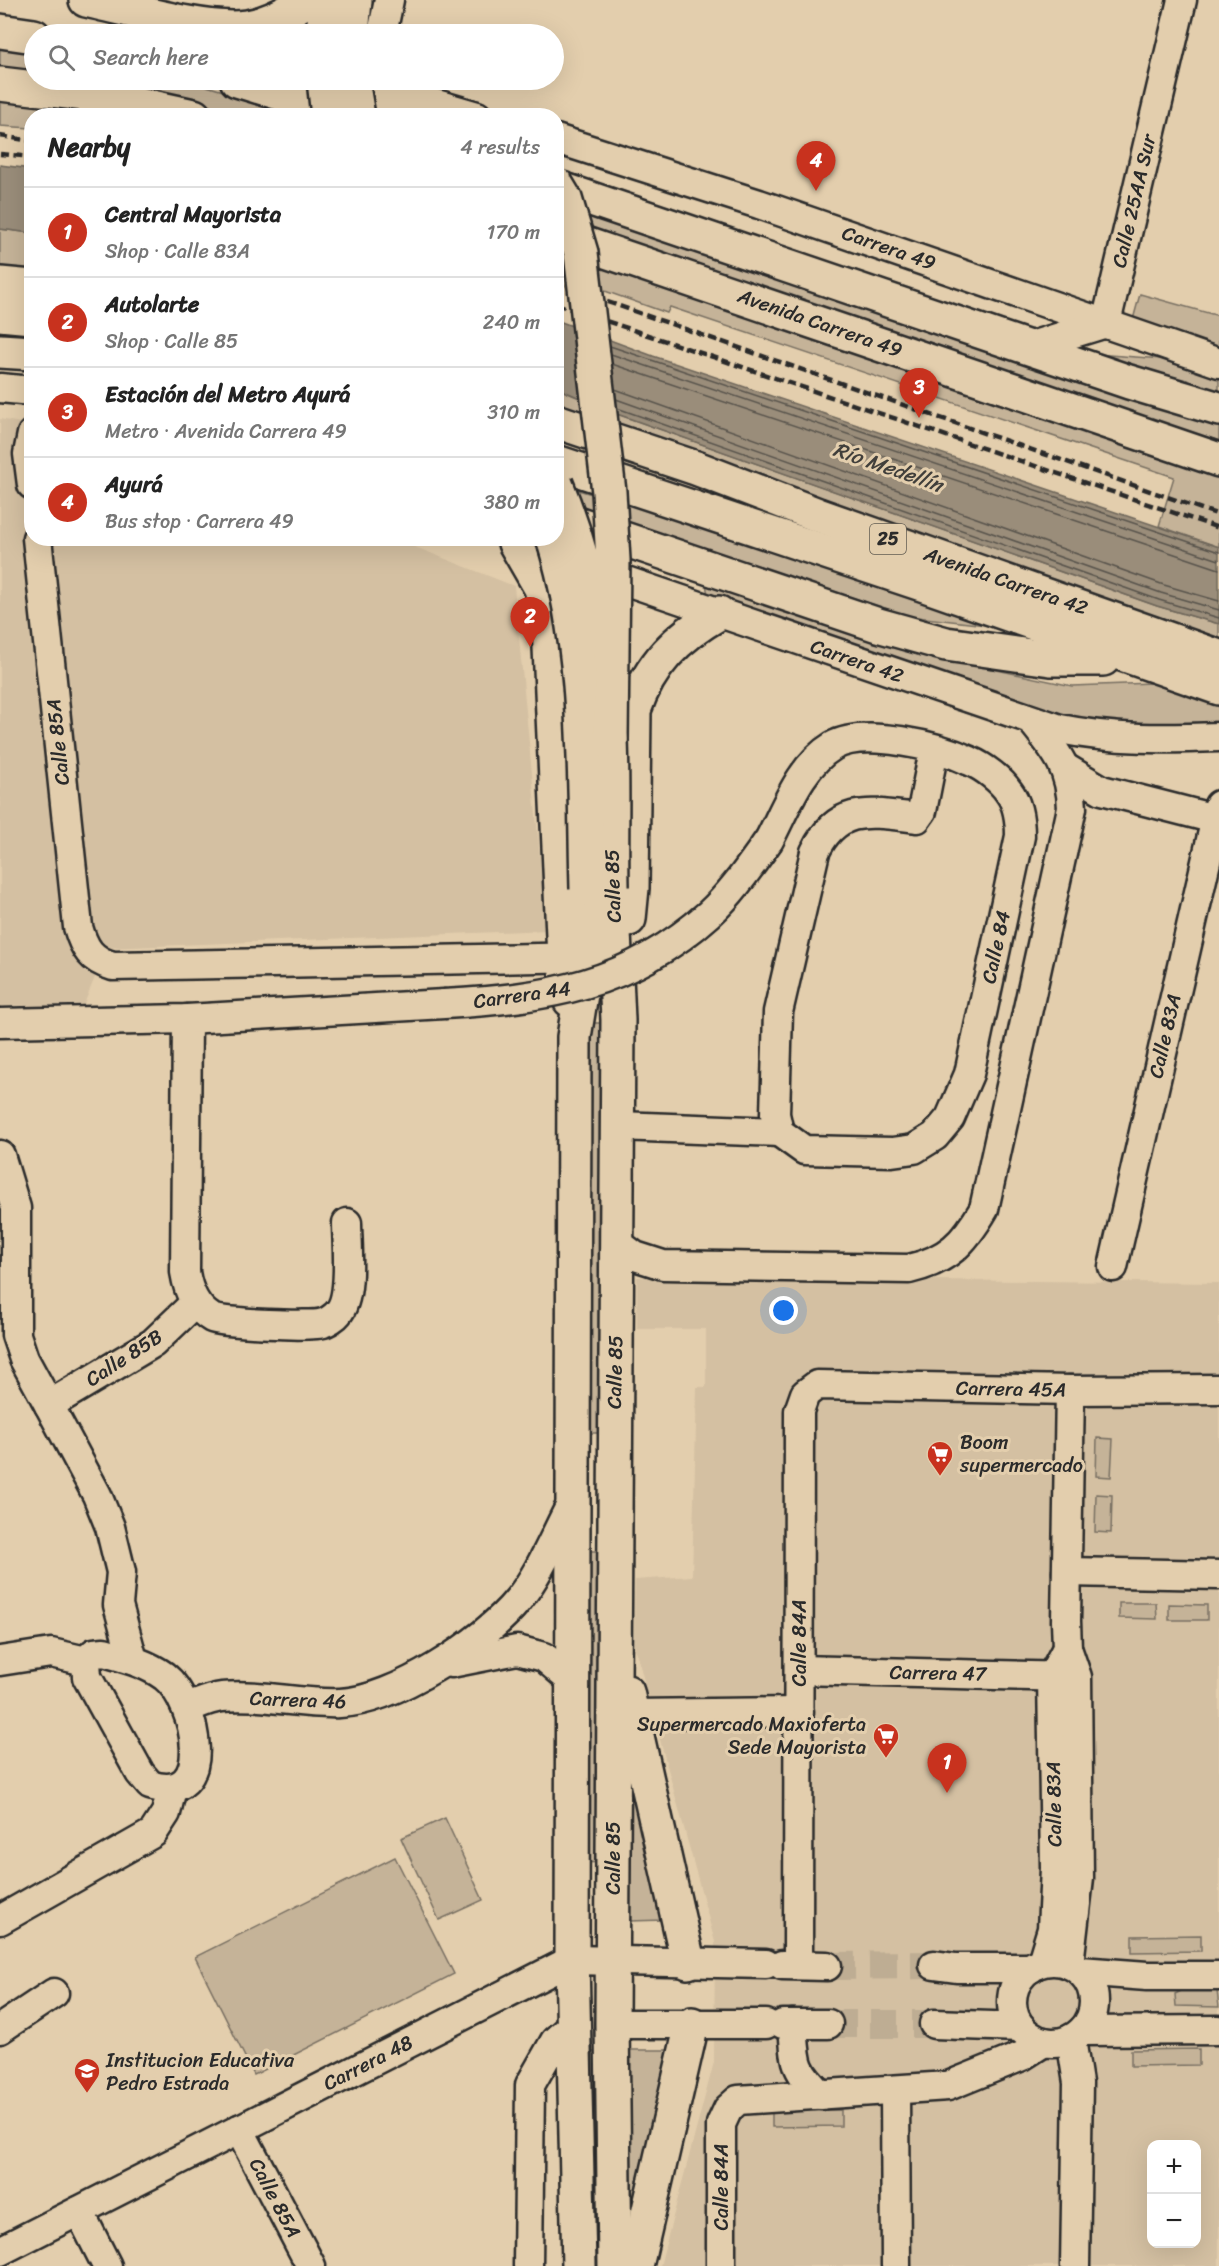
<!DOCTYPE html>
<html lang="en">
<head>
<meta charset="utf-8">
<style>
  body { margin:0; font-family:Sriracha,sans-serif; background:#f2f2f2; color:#222 }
  .controls { position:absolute; right:18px; bottom:18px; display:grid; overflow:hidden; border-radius:12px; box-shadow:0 6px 24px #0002 }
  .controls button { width:54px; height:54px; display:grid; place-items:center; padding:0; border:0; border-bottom:2px solid #e0e0e0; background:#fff; color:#222; font:30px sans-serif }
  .you { position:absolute; left:784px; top:1311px; width:21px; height:21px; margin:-15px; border:4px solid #fff; border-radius:50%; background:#1a73e8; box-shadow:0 0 0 9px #1a73e833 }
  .badge { display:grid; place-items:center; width:39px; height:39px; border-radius:50%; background:#c8321e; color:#fff; font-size:20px; font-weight:700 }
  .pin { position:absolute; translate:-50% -50px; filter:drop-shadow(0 2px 3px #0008) }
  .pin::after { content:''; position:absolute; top:32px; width:21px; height:18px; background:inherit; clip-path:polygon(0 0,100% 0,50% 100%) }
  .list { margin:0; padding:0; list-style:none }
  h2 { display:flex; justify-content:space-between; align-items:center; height:78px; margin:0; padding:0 24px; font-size:26px }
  h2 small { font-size:20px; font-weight:400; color:#767676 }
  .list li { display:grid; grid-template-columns:39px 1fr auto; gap:18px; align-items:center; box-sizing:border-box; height:90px; padding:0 24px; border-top:2px solid #e0e0e0 }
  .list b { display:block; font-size:22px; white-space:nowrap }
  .list p { margin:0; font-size:20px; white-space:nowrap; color:#767676 }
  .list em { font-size:20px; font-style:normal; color:#767676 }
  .icon { flex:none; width:33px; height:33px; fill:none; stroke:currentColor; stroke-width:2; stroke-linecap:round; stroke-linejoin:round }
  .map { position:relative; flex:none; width:1219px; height:2266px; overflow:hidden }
  .search { position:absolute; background:#fff; box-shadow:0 6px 24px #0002; left:24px; top:24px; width:540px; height:66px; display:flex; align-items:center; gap:15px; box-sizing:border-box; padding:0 21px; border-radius:33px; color:#767676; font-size:22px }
  .panel { position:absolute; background:#fff; box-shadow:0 6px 24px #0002; left:24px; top:108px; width:540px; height:438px; border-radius:24px }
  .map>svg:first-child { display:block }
  .built { fill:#d4c0a2; fill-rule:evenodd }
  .green { fill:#c5b398; stroke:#786f62; stroke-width:1.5 }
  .water { fill:#9a8d7a; stroke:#6e665a; stroke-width:1.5 }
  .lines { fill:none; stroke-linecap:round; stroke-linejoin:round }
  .shore { stroke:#57524b; stroke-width:1.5 }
  .minor-tunnel { stroke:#bead93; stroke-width:28; stroke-dasharray:28 14; stroke-linecap:butt }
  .minor-casing { stroke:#2b2b2b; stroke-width:33 }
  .major-casing { stroke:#2b2b2b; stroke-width:38 }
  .highway-casing { stroke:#2b2b2b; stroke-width:38 }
  .minor { stroke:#e3cead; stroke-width:28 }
  .major { stroke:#e3cead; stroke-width:33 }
  .highway { stroke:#e3cead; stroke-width:33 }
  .rail { stroke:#2b2b2b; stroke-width:4.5; stroke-dasharray:9 4.5; stroke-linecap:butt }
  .minor-bridge-casing { stroke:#2b2b2b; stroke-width:33; stroke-linecap:butt }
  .major-bridge-casing { stroke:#2b2b2b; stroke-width:38; stroke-linecap:butt }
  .highway-bridge-casing { stroke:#2b2b2b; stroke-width:38; stroke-linecap:butt }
  .minor-bridge { stroke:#e3cead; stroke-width:28 }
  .major-bridge { stroke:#e3cead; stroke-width:33 }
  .highway-bridge { stroke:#e3cead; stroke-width:33 }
  .labels { text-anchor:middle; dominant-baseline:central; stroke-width:6; stroke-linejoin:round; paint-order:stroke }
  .shield { fill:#e3cead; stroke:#625c52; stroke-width:1.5 }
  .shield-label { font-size:18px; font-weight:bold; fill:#2b2b2b }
  .street-label { font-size:20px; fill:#2b2b2b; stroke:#e3cead }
  .poi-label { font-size:20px; fill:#2b2b2b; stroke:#e3cead; text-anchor:start }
  .water-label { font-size:21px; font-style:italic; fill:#413f3b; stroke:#e3cead }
</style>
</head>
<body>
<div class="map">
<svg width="1219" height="2266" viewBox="0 0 1219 2266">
  <rect width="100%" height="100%" fill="#e3cead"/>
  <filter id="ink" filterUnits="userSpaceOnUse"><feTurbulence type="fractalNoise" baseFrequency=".0167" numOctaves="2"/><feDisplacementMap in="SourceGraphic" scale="12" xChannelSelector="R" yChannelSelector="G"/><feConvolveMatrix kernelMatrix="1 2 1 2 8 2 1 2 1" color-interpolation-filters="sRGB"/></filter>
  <g filter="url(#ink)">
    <g class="built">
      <polygon points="0,419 31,425 32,538 395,539 514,586 547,930 107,948 84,1004 0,1009"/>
      <path d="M637 1277 1219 1283V2266H660L714 2062 715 1942 634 1644 635 1580 692 1576 697 1387H706V1329H637ZM1152 2144H1196V2244H1152Z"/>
    </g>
    <g class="green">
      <polygon points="0,49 34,52 34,76 0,73"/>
      <polygon points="64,80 187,80 302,115 247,115 158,94"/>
      <polygon points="0,102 110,114 119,115 32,116 31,128 0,126"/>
      <path d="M557 201 1219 426V441C997 370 778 289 557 217Z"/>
      <polygon points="0,229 31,233 31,277 0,272"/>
      <polygon points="556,249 1219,474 1219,547 1159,526 1174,477 670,307 667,313 557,274"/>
      <polygon points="1140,294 1219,316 1219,352 1131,327"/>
      <polygon points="1082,353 1176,360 1219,375 1219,395"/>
      <polygon points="556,388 617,414 1157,606 1219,624 1219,645 557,410"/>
      <polygon points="575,489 791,553 986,625 908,616 557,499"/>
      <polygon points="706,583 950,660 1072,686 1153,683 1219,703 1219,726 1141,728 1085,722 1018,707 708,596"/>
      <polygon points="589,1023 606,1023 602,1433 584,1433"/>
      <polygon points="1097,1438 1113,1439 1111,1477 1096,1476"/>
      <polygon points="1096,1494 1112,1495 1111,1533 1095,1532"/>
      <polygon points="585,1551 605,1551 601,1863 581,1862"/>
      <polygon points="1119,1603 1156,1603 1157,1619 1119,1618"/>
      <polygon points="1169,1604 1207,1605 1207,1620 1169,1620"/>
      <polygon points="626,1723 664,1920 629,1921"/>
      <polygon points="445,1818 483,1900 439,1920 401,1838"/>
      <polygon points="395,1857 454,1974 254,2075 195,1957"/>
      <polygon points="1201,1935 1201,1951 1132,1952 1132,1936"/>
      <polygon points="1186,1989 1217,1991 1219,2007 1176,2006 1175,1994"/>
      <polygon points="1199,2049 1199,2065 1131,2066 1131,2050"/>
      <polygon points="627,2050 676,2050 624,2252"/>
      <polygon points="586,2052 604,2052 607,2266 588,2266"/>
      <polygon points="841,2110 841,2126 772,2127 772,2111"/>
    </g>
    <g class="water">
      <polygon points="0,165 31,169 31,233 0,229"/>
      <polygon points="556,320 653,356 1219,547 1219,624 1157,606 617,414 557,388"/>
    </g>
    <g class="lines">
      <g class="shore">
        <polyline points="610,346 1219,552"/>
        <polyline points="611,354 1219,560"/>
        <polyline points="612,364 1219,569"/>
        <polyline points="615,389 1164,585 1219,601"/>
        <polyline points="616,399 1161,593 1219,610"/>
        <polyline points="617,408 1159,600 1219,618"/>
      </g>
      <g class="minor-tunnel">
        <polyline points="827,1966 934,1965"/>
        <polyline points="828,2024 934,2024"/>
      </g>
      <g class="minor-casing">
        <g id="minor">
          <polyline points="382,34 389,0"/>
          <polyline points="354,80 477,116"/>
          <polyline points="556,139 759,204 1219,363"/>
          <polyline points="1028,347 1106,323 1182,0"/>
          <polyline points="0,388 32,391"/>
          <polyline points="32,434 28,454 32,485"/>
          <path d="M37 538 78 927C84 948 91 960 113 966L587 957"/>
          <path d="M594 570 1060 729C1114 740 1165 739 1219 737"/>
          <polyline points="1067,769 1102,790 1219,820"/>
          <path d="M769 840C786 808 800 766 833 746 864 728 938 746 970 761 984 767 1001 780 1009 792 1018 804 1020 821 1020 836L969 1074 950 1118 935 1136 914 1149 892 1152 804 1150 779 1132 775 1114 778 1012 815 852C838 803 873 813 917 818L922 811 934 750"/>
          <path d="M187 1019 185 1272C188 1291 195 1308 212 1318 222 1323 313 1327 323 1323 327 1322 335 1317 338 1313 353 1297 347 1244 347 1223"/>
          <polyline points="0,1023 187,1019 444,1004"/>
          <polyline points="618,1126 779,1132"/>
          <polyline points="0,1155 16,1208 16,1335 24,1359 49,1405"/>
          <path d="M616 1242 635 1256 663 1265 909 1269C948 1260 964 1243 984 1209L1072 808C1071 768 1056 751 1032 721"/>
          <polyline points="1113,1267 1219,805"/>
          <polyline points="1067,1572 1219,1575"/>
          <path d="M104 1652C125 1658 146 1663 164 1676 198 1702 217 1807 150 1785L140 1773 87 1677 86 1661 94 1653Z"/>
          <polyline points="133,1660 118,1605 121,1572 110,1527 97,1495 49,1405 153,1343 195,1303"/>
          <polyline points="0,1661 51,1653 86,1661"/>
          <polyline points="451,1663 517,1650 544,1657 572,1681"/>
          <polyline points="799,1670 1072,1677"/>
          <path d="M187 1708C198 1704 211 1698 222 1697 261 1693 301 1705 340 1703 394 1701 484 1642 518 1600 541 1572 555 1534 573 1501"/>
          <polyline points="632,1714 799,1712"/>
          <polyline points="0,1920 153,1833 166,1813 172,1788"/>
          <circle cx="1053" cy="2002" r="41"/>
          <polyline points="1042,1962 1052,1929 1055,1868 1052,1676 1067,1648"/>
          <polyline points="1069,1964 1079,1878 1077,1677 1067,1648 1066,1621 1070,1390"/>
          <polyline points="782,1965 827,1966"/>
          <polyline points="798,1965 799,1411 805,1394 817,1385 1070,1390 1219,1389"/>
          <polyline points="934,1965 956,1968 1031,1968"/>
          <polyline points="1080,1971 1147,1976 1219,1976"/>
          <polyline points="612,2024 766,2024"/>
          <polyline points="783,2024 828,2024"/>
          <path d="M793 2024C796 2062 793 2068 821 2095"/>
          <polyline points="934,2024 1021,2027"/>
          <polyline points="0,2029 54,1993"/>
          <polyline points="1082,2031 1219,2030"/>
          <polyline points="1071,2039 1078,2083 1075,2266"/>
          <polyline points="895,2091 896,2266"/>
          <polyline points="239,2129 311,2266"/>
          <polyline points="79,2211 107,2266"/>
          <polyline points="0,2251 572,1960 766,1964"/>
          <polyline points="528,2266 530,2085 555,2041 574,2024"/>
          <polyline points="721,2266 721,2124 728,2109 738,2100 948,2086 1022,2056 1044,2042"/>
        </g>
      </g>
      <g class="major-casing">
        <g id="major">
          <polyline points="323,34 326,0"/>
          <polyline points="352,34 355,0"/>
          <polyline points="515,543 541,588 549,625 564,958 570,1000"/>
          <polyline points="612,887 618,1020 612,2024 615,2266"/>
          <path d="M629 919 632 888 634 710C650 664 677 637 719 613"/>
          <polyline points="627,1692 688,1962"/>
          <polyline points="579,2266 572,1960 574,1037 587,957 587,889"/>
          <polyline points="636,2266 692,2024"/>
        </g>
      </g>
      <g class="highway-casing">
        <g id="highway">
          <path d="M86 0C128 9 208 33 247 27 270 23 288 13 306 0"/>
          <polyline points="0,31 34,36"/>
          <polyline points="237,80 312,103"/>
          <polyline points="289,80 425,116"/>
          <polyline points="0,84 102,96 194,116"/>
          <polyline points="556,187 1129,382 1219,409"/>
          <polyline points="556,234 1219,460"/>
          <polyline points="0,284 32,287"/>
          <polyline points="0,314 32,317"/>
          <polyline points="0,351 32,353"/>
          <polyline points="556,421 696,468 818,515 1219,657"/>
          <polyline points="556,462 922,584 1219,688"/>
          <polyline points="556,516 878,625 946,644 1051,659 1103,659"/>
        </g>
      </g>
      <use href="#minor" class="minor"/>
      <use href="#major" class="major"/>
      <use href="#highway" class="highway"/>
      <g class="rail">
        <polyline points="0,136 32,141"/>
        <polyline points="0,154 32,157"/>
        <polyline points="556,284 1219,515"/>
        <polyline points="556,304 1219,528"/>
      </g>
      <g class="minor-bridge-casing">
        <path id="minor-bridge" d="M444 1004C547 998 629 986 709 914 732 893 751 865 769 840"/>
      </g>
      <g class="major-bridge-casing">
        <g id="major-bridge">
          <polyline points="324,80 328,116"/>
          <polyline points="352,80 358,116"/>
          <path d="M556 484C589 564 605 653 611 740 613 788 611 838 612 887"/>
          <path d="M553 538C588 650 584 773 587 889"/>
        </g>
      </g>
      <g class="highway-bridge-casing">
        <polyline id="highway-bridge" points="556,184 565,199 581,253 609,492 613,560 611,739"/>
      </g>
      <use href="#minor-bridge" class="minor-bridge"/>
      <use href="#major-bridge" class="major-bridge"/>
      <use href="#highway-bridge" class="highway-bridge"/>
    </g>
  </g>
  <defs>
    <g id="supermarket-pin" transform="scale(1.35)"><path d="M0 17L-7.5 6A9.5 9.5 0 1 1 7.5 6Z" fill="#c8321e" stroke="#e3cead"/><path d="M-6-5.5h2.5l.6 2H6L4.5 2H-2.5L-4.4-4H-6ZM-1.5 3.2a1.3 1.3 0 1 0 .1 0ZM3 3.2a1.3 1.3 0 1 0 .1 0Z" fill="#fff"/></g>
    <g id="school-pin" transform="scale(1.35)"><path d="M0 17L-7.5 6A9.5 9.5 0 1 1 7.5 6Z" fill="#c8321e" stroke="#e3cead"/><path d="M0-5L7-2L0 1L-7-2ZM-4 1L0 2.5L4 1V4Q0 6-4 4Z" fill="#fff"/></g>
  </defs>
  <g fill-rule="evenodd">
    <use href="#supermarket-pin" x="940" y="1454"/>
    <use href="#supermarket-pin" x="886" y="1736"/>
    <use href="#school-pin" x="87" y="2071"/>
  </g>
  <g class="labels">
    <rect class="shield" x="870" y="524" width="36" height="30" rx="4.5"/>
    <g class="shield-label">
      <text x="888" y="539">25</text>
    </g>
    <g class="street-label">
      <text transform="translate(1134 201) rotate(-77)">Calle 25AA Sur</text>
      <text transform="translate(889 248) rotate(19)">Carrera 49</text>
      <text transform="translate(820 323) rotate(19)">Avenida Carrera 49</text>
      <text transform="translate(1006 581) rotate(19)">Avenida Carrera 42</text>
      <text transform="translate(857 661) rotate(19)">Carrera 42</text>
      <text transform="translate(58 742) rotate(-96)">Calle 85A</text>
      <text transform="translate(613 886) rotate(-92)">Calle 85</text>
      <text transform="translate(996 947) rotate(-78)">Calle 84</text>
      <text transform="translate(522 995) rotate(-8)">Carrera 44</text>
      <text transform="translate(1165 1036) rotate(-77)">Calle 83A</text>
      <text transform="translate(124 1358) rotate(-33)">Calle 85B</text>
      <text transform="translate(615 1372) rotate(-89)">Calle 85</text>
      <text transform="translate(1011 1389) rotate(1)">Carrera 45A</text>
      <text transform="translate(799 1643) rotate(-90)">Calle 84A</text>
      <text transform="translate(938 1673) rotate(1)">Carrera 47</text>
      <text transform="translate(298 1700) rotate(2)">Carrera 46</text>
      <text transform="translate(1054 1804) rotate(-91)">Calle 83A</text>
      <text transform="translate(613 1858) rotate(-90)">Calle 85</text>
      <text transform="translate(368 2063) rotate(-27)">Carrera 48</text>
      <text transform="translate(721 2187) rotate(-90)">Calle 84A</text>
      <text transform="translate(275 2198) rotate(62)">Calle 85A</text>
    </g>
    <g class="poi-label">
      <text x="960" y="1442">Boom<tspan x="960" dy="23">supermercado</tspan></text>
      <text x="866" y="1724" text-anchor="end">Supermercado Maxioferta<tspan x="866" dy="23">Sede Mayorista</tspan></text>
      <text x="106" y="2060">Institucion Educativa<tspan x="106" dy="23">Pedro Estrada</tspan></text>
    </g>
    <g class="water-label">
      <text transform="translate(888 467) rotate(19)">Río Medellín</text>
    </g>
  </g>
</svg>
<div class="controls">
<button>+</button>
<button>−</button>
</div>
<div class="you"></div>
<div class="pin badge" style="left:947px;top:1793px">1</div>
<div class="pin badge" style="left:530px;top:647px">2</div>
<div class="pin badge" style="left:919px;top:418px">3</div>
<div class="pin badge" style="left:816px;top:191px">4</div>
<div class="search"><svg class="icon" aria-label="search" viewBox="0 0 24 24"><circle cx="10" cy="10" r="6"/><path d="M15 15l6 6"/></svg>Search here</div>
<section class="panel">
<h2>Nearby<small>4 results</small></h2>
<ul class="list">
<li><span class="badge">1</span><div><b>Central Mayorista</b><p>Shop · Calle 83A</p></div><em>170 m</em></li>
<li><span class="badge">2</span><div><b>Autolarte</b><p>Shop · Calle 85</p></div><em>240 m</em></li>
<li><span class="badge">3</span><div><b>Estación del Metro Ayurá</b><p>Metro · Avenida Carrera 49</p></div><em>310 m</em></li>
<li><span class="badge">4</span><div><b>Ayurá</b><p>Bus stop · Carrera 49</p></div><em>380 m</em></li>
</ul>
</section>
</div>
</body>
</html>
